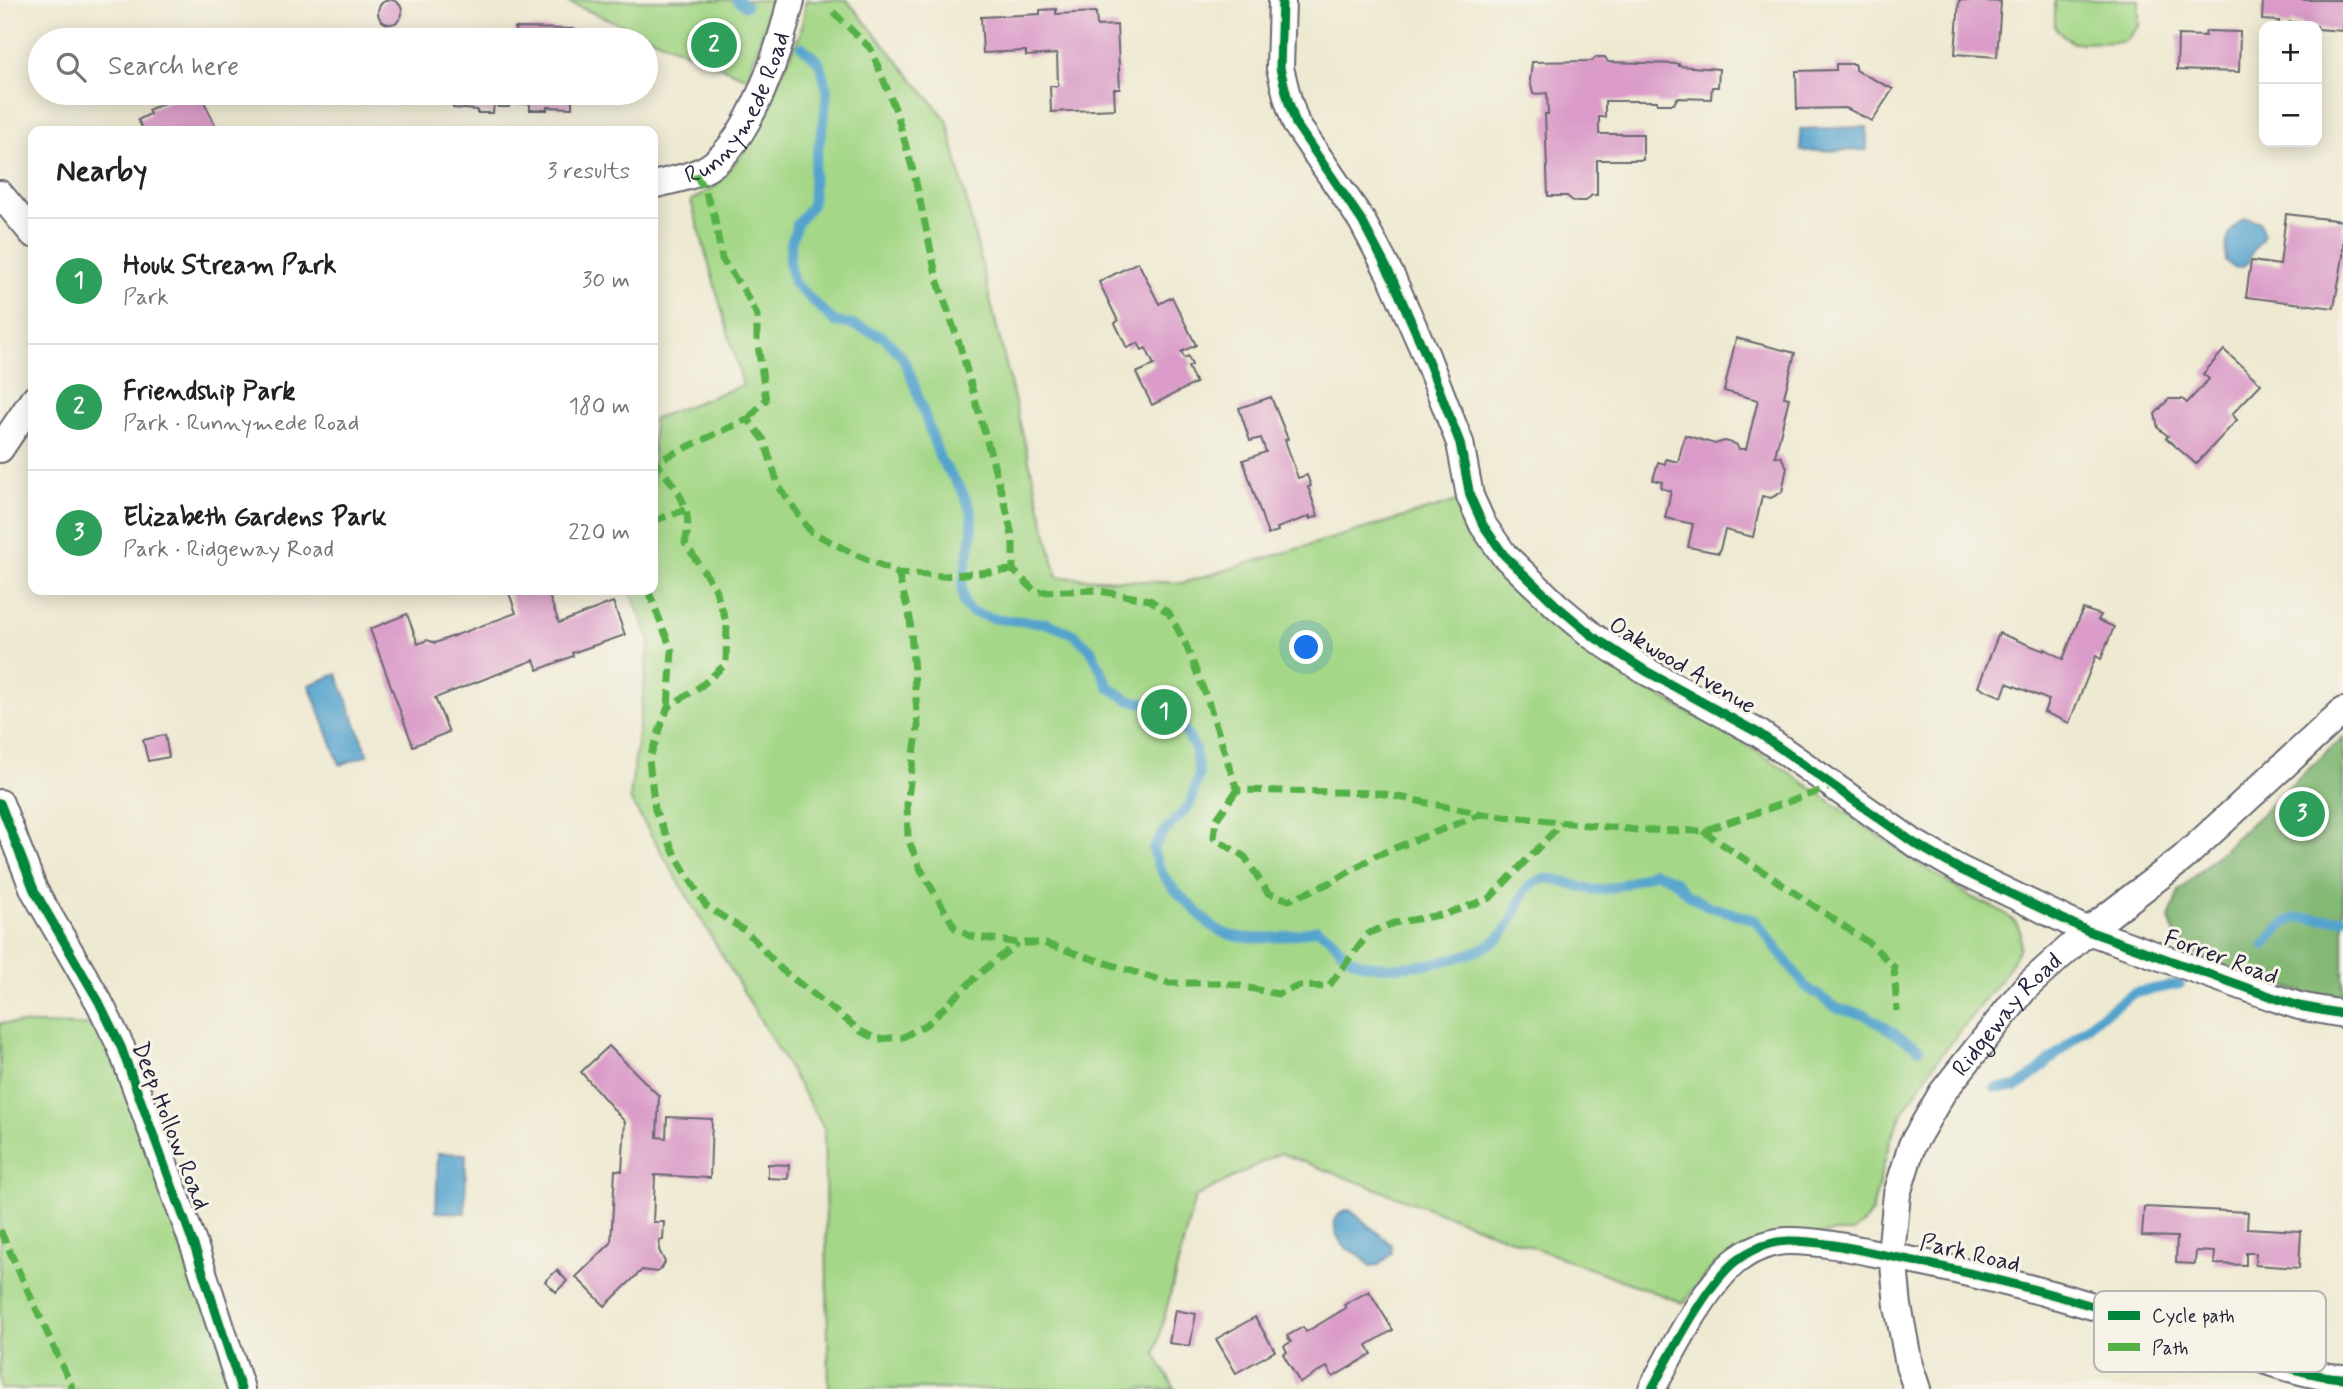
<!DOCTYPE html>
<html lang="en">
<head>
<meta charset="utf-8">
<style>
  body { margin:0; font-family:Mynerve,sans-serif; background:#f2f2f2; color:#222 }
  .controls { position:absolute; right:21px; top:21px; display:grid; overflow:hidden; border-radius:14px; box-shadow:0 4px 18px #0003 }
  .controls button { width:63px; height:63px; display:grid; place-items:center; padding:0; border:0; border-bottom:2px solid #e0e0e0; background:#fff; color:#222; font:35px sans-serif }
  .you { position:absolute; left:1307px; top:648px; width:24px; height:24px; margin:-18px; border:5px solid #fff; border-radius:50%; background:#1a73e8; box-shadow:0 0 0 10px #1a73e833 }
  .badge { display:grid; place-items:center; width:46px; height:46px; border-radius:50%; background:#1f6fb2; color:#fff; font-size:23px; font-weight:700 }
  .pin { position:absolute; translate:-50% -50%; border:4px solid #fff; box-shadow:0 2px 7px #0006 }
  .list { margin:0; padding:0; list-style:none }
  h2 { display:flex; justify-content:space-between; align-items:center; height:91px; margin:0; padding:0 28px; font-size:30px }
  h2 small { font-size:23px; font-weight:400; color:#767676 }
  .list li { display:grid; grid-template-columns:46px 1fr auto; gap:21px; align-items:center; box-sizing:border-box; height:126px; padding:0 28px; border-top:2px solid #e0e0e0 }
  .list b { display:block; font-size:26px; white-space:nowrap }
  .list p { margin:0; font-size:23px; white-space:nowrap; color:#767676 }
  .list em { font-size:23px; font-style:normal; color:#767676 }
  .icon { flex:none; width:38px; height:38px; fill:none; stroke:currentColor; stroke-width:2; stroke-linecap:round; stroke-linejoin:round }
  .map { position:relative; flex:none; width:2343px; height:1389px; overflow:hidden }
  .search { position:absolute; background:#fff; box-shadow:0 4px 18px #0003; left:28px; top:28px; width:630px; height:77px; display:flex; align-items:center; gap:18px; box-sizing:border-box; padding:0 24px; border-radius:38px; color:#767676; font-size:26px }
  .panel { position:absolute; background:#fff; box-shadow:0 4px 18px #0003; left:28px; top:126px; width:630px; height:469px; border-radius:14px }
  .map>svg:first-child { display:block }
  .green { fill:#a4d787; stroke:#637c61; stroke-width:2 }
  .forest { fill:#83b874; stroke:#526d58; stroke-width:2 }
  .water { fill:#53a3cd; stroke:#3a6284; stroke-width:2 }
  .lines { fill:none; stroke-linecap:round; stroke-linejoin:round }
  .stream { stroke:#53a3cd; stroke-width:10 }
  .building { fill:#da9bc8 }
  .street-casing { stroke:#696870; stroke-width:30 }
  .street { stroke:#fff; stroke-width:26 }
  .quiet { stroke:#55b146; stroke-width:7; stroke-dasharray:14 7; stroke-linecap:butt }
  .cycleway-casing { stroke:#f7f3e8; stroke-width:13 }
  .cycleway { stroke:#00873e; stroke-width:9 }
  .labels { text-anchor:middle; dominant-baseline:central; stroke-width:6; stroke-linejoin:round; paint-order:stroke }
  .street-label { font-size:24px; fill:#22223b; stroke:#f7f3e8 }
  .key { fill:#f7f3e8; stroke:#b7b4b4; stroke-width:2 }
  .key-label { font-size:19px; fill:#22223b }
</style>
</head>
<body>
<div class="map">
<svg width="2343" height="1389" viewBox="0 0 2343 1389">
  <rect width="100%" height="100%" fill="#f7f3e8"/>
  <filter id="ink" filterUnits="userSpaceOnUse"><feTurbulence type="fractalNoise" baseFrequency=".0143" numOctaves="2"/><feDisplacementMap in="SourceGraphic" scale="14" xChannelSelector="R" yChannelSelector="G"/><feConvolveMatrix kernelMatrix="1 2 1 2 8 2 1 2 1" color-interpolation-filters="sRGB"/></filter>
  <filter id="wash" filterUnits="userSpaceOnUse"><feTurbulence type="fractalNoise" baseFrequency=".00686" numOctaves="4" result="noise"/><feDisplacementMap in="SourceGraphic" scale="28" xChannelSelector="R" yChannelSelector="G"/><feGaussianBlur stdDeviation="1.57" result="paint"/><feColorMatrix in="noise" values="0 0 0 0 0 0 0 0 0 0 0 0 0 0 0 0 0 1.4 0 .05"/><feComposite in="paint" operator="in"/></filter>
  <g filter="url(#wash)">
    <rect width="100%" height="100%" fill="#eee9d1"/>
    <g class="green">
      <polygon points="563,0 770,0 770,12 747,78"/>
      <polygon points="806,0 847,0 947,120 1057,577 1182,583 1461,500 1482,545 1524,596 1589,650 1651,692 1724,731 1780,766 1919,864 1971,897 2002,911 2016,923 2021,933 2020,947 2003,976 1935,1063 1904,1110 1890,1140 1872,1211 1865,1222 1853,1232 1832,1232 1716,1263 1683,1303 1280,1153 1195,1197 1155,1354 1175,1389 829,1389 824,1128 630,799 650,640 630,590 653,590 653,419 743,385 691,201 714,187 743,153 757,129 801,32"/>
      <polygon points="2055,0 2139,0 2139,26 2124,42 2073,43 2055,28"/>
      <polygon points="0,1023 111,1026 241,1389 0,1389"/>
    </g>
    <polygon class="forest" points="2343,737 2343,1000 2323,999 2207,962 2178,941 2169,919 2179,891"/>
    <g class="water">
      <polygon points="1867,127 1867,150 1801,151 1800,129"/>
      <path d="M2245 218 2259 221 2264 235C2259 248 2252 246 2248 262L2242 267 2234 268 2226 261C2224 244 2229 227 2245 218Z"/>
      <polygon points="337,674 368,755 340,765 309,685"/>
      <polygon points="438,1153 466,1154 465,1213 436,1212"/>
      <path d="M1350 1210 1391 1244 1392 1253 1379 1265 1370 1266C1366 1262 1363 1257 1358 1254 1354 1252 1350 1251 1347 1249 1333 1237 1327 1213 1350 1210Z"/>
    </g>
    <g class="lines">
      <g class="stream">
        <polyline points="737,0 746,6"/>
        <path d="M802 47 819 62 827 90 824 121 814 168 812 205 797 224 791 243 789 264 794 283 835 322 851 324 884 337 901 355 911 376 940 459 961 489 972 513V534L962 587 964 604 971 612 996 619 1046 623 1074 634 1091 650 1109 687 1128 700 1155 705 1172 715 1185 731 1195 748 1199 774 1190 805 1163 833 1153 849C1158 872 1171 887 1188 903 1197 911 1206 922 1216 929 1242 945 1290 937 1317 929 1321 932 1327 934 1331 938 1342 949 1340 955 1358 962 1390 975 1471 961 1498 939 1503 935 1507 927 1511 922 1521 907 1520 886 1540 880 1561 874 1578 891 1598 890 1610 890 1643 878 1654 872L1675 881 1687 894 1706 905 1755 920 1805 986 1838 1009 1866 1015 1919 1049"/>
        <path d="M2264 946C2296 902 2300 924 2343 918"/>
        <polyline points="1995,1088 2017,1087 2037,1072 2096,1019 2134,993 2180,984"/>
      </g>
    </g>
    <g id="blocks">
      <g class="building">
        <circle cx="390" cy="12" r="12"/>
        <polygon points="1959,0 2001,2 1997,57 1955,54"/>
        <polygon points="2263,0 2343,0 2343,31 2317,29 2317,26 2302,26 2302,23 2290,22 2290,26 2279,26 2279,21 2262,20"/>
        <polygon points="1056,9 1056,14 1096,12 1097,26 1117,25 1120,89 1114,89 1115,109 1051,112 1050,86 1058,86 1057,54 1026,56 1026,51 983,53 981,17 1040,14 1040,10"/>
        <polygon points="515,28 573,29 573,40 515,40"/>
        <polygon points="2206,31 2240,32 2239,72 2177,70 2178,35 2205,36"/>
        <polygon points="422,37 483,38 483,40 422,40"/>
        <polygon points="1596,57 1605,57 1608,62 1679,64 1679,66 1719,69 1718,87 1712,87 1711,99 1677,98 1674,104 1657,104 1657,101 1605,101 1605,117 1599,117 1599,134 1643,134 1643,160 1597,160 1597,195 1592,195 1586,201 1573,201 1567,196 1548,196 1545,114 1548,114 1547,93 1533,94 1530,80 1532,62 1592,61"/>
        <polygon points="1836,64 1855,64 1855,70 1893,89 1872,121 1846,108 1797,109 1796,71 1836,70"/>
        <polygon points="187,93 200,93 217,129 213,131 144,131 138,120 150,114 148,110"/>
        <polygon points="438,93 572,93 572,108 547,107 547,110 530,110 530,104 509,104 509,107 498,107 498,104 494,104 493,113 477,113 477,110 453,108 453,99 438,99"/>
        <polygon points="2286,214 2343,221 2343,257 2334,308 2246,297 2251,261 2280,265"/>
        <polygon points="1138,262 1159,304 1172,297 1196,345 1181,352 1185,358 1188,356 1192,365 1188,367 1196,383 1152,405 1136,373 1154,365 1146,348 1142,350 1138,343 1127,348 1115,323 1118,321 1099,282"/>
        <polygon points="1736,338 1795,353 1784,397 1789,398 1775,456 1781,457 1787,467 1782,492 1771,498 1762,496 1753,537 1725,530 1719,553 1688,547 1693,524 1665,518 1671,491 1661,488 1662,482 1653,480 1658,462 1665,464 1666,459 1678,462 1685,435 1715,444 1725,441 1736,444 1739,449 1746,449 1758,400 1724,391"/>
        <polygon points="2224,350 2261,384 2232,414 2237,420 2196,464 2166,438 2168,436 2158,428 2155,414 2169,399 2182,399 2187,403 2209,379 2203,374"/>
        <polygon points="1271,397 1288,439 1285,440 1298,478 1307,475 1311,486 1308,487 1318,516 1310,519 1310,516 1277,528 1278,531 1268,535 1243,460 1266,452 1261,438 1250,441 1239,408"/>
        <polygon points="508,590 547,590 559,623 613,602 625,635 572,653 573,656 538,670 534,660 435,698 449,732 413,746 370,629 407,614 418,644 427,640 435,643 516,613"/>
        <polygon points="2083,609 2101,615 2098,620 2114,627 2101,659 2096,656 2069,723 2044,712 2049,700 2007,683 2002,697 1978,687 1999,633 2044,651 2045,649 2063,659"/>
        <polygon points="165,735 169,757 148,761 143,740"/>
        <polygon points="609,1046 659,1096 657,1137 666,1138 667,1117 712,1119 710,1178 655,1175 653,1222 664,1222 663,1240 660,1240 659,1250 665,1262 662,1268 657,1272 642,1270 605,1306 576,1277 611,1243 615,1170 622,1171 625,1122 581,1072"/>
        <polygon points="768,1164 789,1165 788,1179 768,1178"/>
        <polygon points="2144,1207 2248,1212 2247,1228 2301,1231 2299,1268 2255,1265 2256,1253 2246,1253 2246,1265 2214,1264 2215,1252 2196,1251 2195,1264 2176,1263 2177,1237 2142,1236"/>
        <polygon points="557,1270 567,1281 556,1292 545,1281"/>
        <polygon points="1369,1291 1393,1330 1367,1345 1372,1354 1333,1377 1327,1367 1300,1383 1283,1354 1287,1352 1284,1346 1291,1342 1287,1336 1303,1327 1306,1332 1346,1308 1344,1305"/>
        <polygon points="1175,1310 1196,1314 1190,1346 1169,1343"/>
        <polygon points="1255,1317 1275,1351 1236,1373 1216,1339"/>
      </g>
    </g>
  </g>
  <g filter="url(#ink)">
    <use href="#blocks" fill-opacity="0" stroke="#696870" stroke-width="2"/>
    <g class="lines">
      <g class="street-casing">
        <g id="street">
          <polyline points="1282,0 1280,68 1288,100 1296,124 1362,221 1392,278 1425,353 1460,443 1470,496 1483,525 1504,555 1557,606 1594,637 1646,671 1760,734 1914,843 1961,870 2088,931 2275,998 2299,1006 2343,1014"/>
          <path id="s1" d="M653 185C671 180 693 177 709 167 750 141 781 46 791 0"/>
          <polyline points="0,194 33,234"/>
          <polyline points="0,449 33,400"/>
          <polyline points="0,803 34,890 99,1002 121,1047 196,1251 241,1389"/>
          <path d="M1652 1389C1670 1355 1709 1278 1740 1258 1753 1248 1773 1241 1789 1241 1826 1241 1863 1251 1899 1258 2007 1279 2106 1309 2210 1342 2247 1354 2306 1377 2343 1378"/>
          <path id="s2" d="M1917 1389 1909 1365 1898 1306 1892 1244 1897 1194 1912 1145 1942 1093 2025 988 2088 931 2182 859 2343 711"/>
        </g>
      </g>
      <use href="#street" class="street"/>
      <g class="quiet">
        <polyline points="833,12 871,49 896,111 915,178 937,279 960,346 1006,508 1013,540 1013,570 1036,592 1094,590 1150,600 1169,613 1186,645 1208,701 1237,790 1379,793 1482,814 1637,830 1703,831 1834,786"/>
        <polyline points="695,174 705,190 714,215 722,259 745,292 757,315 757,338 766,400 748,419"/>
        <polyline points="653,521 685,510"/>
        <path d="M1013 570 943 576 898 573 852 553 810 531 779 487 764 440 748 419 655 462C676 487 695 508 685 543L715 588 727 624 726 664 701 686 668 707 649 760 655 810 675 855 706 906 747 932 782 970 862 1032 878 1039 903 1037 927 1024 980 973 1018 943"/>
        <polyline points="898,573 910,618 918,727 907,803 908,839 920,868 955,928 970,936 1018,943 1043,943 1169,983 1225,983 1278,994 1299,986 1328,987 1369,933 1394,923 1446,914 1490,898 1562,823"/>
        <polyline points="648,590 672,651 668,707"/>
        <polyline points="1237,790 1216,820 1214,838 1245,857 1268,893 1289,900 1332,882 1377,855 1482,814"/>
        <polyline points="1703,831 1872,945 1894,967 1897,1011"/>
        <polyline points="0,1230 73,1389"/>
      </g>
      <g class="cycleway-casing">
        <g id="cycleway">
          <polyline points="1282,0 1280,68 1288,100 1296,124 1362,221 1392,278 1425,353 1460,443 1470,496 1483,525 1504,555 1557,606 1594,637 1646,671 1760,734 1914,843 1961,870 2088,931 2275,998 2299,1006 2343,1014"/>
          <polyline points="0,803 34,890 99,1002 121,1047 196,1251 241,1389"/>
          <path d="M1652 1389C1670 1355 1709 1278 1740 1258 1753 1248 1773 1241 1789 1241 1826 1241 1863 1251 1899 1258 2007 1279 2106 1309 2210 1342 2247 1354 2306 1377 2343 1378"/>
        </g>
      </g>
      <use href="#cycleway" class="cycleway"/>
    </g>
  </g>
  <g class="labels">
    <g class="street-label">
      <text stroke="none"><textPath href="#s1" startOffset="124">Runnymede Road</textPath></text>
      <text transform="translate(1682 666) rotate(31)">Oakwood Avenue</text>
      <text transform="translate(2221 958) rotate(20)">Forrer Road</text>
      <text stroke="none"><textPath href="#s2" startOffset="411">Ridgeway Road</textPath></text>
      <text transform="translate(170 1126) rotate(69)">Deep Hollow Road</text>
      <text transform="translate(1970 1254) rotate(13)">Park Road</text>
    </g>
  </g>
  <rect x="2094" y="1291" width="232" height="81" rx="10" class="key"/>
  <rect x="2108" y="1311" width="32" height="9" fill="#00873e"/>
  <rect x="2108" y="1343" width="32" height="8" fill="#55b146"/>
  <g class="key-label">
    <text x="2152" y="1322">Cycle path</text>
    <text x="2152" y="1354">Path</text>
  </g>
</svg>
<div class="controls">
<button>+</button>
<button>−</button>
</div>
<div class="you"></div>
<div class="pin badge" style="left:1164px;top:712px;background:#2e9e5b">1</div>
<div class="pin badge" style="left:714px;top:45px;background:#2e9e5b">2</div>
<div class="pin badge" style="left:2302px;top:814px;background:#2e9e5b">3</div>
<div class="search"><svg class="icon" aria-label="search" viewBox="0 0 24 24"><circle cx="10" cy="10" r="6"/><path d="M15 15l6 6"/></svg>Search here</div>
<section class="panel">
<h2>Nearby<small>3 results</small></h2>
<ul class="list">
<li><span class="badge" style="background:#2e9e5b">1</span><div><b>Houk Stream Park</b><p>Park</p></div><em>30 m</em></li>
<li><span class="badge" style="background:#2e9e5b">2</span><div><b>Friendship Park</b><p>Park · Runnymede Road</p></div><em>180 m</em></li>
<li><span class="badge" style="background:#2e9e5b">3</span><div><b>Elizabeth Gardens Park</b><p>Park · Ridgeway Road</p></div><em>220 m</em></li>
</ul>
</section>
</div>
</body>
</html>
